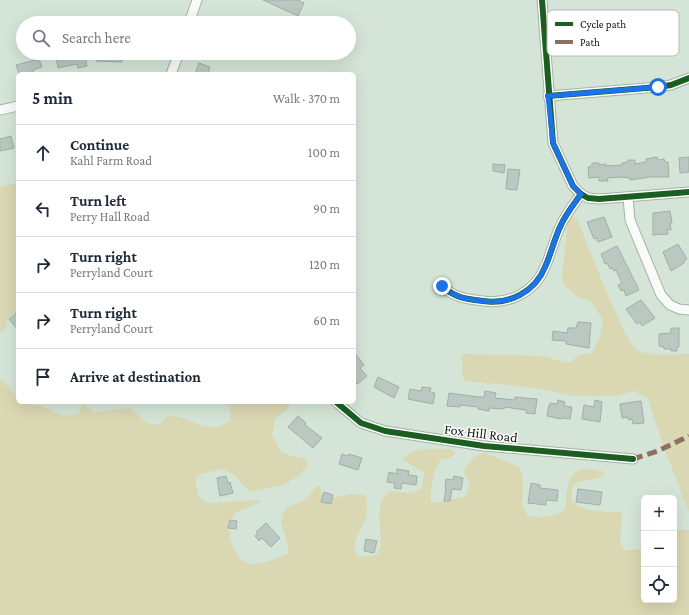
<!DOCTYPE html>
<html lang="en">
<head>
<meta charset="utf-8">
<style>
  body { margin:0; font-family:"Crimson Pro",serif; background:#f6f6f7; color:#1f2937 }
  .controls { position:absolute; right:12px; bottom:12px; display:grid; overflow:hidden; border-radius:6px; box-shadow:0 4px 16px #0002 }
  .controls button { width:36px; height:36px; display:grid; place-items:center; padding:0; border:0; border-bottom:1px solid #e0e1e3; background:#fff; color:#1f2937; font:20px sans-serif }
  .stop { position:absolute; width:12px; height:12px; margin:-9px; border:3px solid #1a73e8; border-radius:50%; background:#fff }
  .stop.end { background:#1a73e8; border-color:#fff; box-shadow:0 1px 4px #0008 }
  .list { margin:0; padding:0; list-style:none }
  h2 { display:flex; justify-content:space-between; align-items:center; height:52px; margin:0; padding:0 16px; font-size:17px }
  h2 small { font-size:13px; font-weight:400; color:#747a83 }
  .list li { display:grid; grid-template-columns:26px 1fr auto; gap:12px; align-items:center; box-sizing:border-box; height:56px; padding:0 16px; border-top:1px solid #e0e1e3 }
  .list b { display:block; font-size:15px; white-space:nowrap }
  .list p { margin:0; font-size:13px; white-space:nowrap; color:#747a83 }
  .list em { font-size:13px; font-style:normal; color:#747a83 }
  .icon { flex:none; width:22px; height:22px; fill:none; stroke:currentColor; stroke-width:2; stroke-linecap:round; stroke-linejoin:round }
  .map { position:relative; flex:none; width:689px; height:615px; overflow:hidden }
  .search { position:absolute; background:#fff; box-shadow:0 4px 16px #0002; left:16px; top:16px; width:340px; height:44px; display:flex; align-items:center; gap:10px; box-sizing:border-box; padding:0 14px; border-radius:22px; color:#747a83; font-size:15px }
  .panel { position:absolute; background:#fff; box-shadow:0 4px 16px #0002; left:16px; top:72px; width:340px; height:332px; border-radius:6px }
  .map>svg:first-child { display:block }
  .green { fill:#dad7b3 }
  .building { fill:#bac8c1; stroke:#a0afa7 }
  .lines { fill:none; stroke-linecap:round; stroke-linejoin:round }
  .minor-casing { stroke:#a5b2a8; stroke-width:11 }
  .minor { stroke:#f9fbf9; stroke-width:9 }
  .quiet { stroke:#8d6e63; stroke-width:5; stroke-dasharray:10 5; stroke-linecap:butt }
  .cycleway-casing { stroke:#fff; stroke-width:8 }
  .cycleway { stroke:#1b5e20; stroke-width:6 }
  .route { stroke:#1a73e8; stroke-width:5 }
  .labels { text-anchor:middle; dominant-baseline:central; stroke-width:3; stroke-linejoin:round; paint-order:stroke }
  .street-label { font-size:14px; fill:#0d170f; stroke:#fff }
  .key { fill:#fff; stroke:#b6b9b7; stroke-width:1 }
  .key-label { font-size:11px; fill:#0d170f }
</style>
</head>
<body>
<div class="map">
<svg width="689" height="615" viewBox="0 0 689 615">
  <rect width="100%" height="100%" fill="#d4e5d7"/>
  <g class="green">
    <polygon points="18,183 18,309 8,318 4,331 0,333 0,187"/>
    <path d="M571 216 577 219C586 240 623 340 637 350 648 357 676 354 689 354V512L663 445 648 399 634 391 616 396H574L535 388 465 381 462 374V355L466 354 544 356 566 363 570 362 579 355 592 353 600 336 603 320 590 301 577 297 564 284 562 275 568 220Z"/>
    <path d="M0 378 18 398V402L41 406 63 416 78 414 83 404 94 412 131 408C140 417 144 424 158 425L168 416C193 416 204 437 230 421L231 416 228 402H290L288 408 275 419 272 435 282 453 306 459 308 465 299 476 283 485 255 491 248 490 233 474 222 469 201 474 195 480 199 497 208 503 260 500 259 503 237 512C234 516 230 521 229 526 228 539 237 563 251 564 264 564 276 559 288 553L287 541 281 524 282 516 286 508 306 499 317 486H320C324 508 337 495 352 494 356 493 361 495 365 495 367 503 368 510 366 517 362 530 350 542 357 555 365 557 372 558 379 553L381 540 379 515 381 501 390 491 412 493 422 488 424 472 405 461 403 458 414 451 430 449H450L455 453 450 458 440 460C433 474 430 488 431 503L465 497 470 484 463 471 474 457 484 453 520 467 523 479 522 504 527 515C538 519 557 517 566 509 567 492 565 468 589 469 595 470 599 469 604 473L603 476C593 481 580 479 573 485L571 499C581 514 605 511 622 512L620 543 625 550H637L644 547V600H674V531L676 530H689V615H0Z"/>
  </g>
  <g class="building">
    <polygon points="263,0 298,0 304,3 298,16"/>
    <polygon points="71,53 82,53 83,56 85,55 87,66 78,68 77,64 58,68 56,57"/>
    <polygon points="97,53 122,53 122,62 96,61"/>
    <polygon points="39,59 42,67 33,70 33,72 19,74 16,65"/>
    <polygon points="199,63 210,67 208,74 195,74"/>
    <polygon points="11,136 14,148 0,151 0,139"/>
    <polygon points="657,157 658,160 664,159 665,162 668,162 669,177 650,177 630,180 630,178 622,177 607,178 608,181 599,181 599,177 589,178 588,167 592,166 592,163 599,163 599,165 606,164 606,166 622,165 622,163 628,162 628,160 635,160 635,164 646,162 646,159"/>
    <polygon points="689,157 689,172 680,173 679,158"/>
    <polygon points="493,164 505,165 504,173 493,171"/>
    <polygon points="508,169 520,170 517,190 506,189"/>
    <polygon points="670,211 672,223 670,223 671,230 667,230 668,234 653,235 653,213"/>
    <polygon points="604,217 612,237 598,242 597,238 594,239 587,222"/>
    <polygon points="678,244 687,259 684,261 684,263 671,271 663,252"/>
    <polygon points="617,246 639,290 626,296 624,290 621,291 618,285 622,283 616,270 614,271 612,268 610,269 607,263 605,264 601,254"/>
    <polygon points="641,300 655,318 642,326 640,322 637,324 626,309"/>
    <polygon points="18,311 18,330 9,319"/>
    <polygon points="578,322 591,323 589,348 566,344 566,341 552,340 553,331 567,333 568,328 576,328"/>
    <polygon points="671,328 679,328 679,347 677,347 677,351 671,351 671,349 664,349 664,347 659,346 659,334 671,333"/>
    <polygon points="354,352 364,365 360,368 367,376 357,384 354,380"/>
    <polygon points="378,377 399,387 394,398 374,387"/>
    <polygon points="422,387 431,388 430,392 435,393 433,404 408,399 410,389 421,391"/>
    <polygon points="485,391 496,393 495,398 515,400 515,397 537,399 535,414 526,413 526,410 504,407 504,409 489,408 489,411 478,409 478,407 460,405 460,407 447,406 449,393 479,397 484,397"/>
    <polygon points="558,400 565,402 564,406 572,407 570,419 562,418 561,419 547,416 549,405 550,405 550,403 557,404"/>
    <polygon points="595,400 602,402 600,422 582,419 584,405 594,407"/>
    <polygon points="641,401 644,423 633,424 632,419 628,420 628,417 622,418 620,404"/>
    <polygon points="298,416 306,423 305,425 322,438 313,448 288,427"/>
    <polygon points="342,454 348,456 349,454 362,458 358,470 339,464"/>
    <polygon points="397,469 409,471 408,475 417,476 416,485 402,483 401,489 394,488 395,483 387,482 389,472 397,474"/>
    <polygon points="226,476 228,483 230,482 233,493 220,496 217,478"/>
    <polygon points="454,476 463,478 461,490 452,489 450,501 444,501 446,488 445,488 446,479 453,480"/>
    <polygon points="531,483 540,485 540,488 558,490 557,501 546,500 546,505 528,503"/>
    <polygon points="578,489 602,492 600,505 576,502"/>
    <polygon points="324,492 333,495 331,504 321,502"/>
    <polygon points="230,520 237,521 236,529 228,528"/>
    <polygon points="266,523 280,538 271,547 262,538 259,541 255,536 258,534 256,532"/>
    <polygon points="366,539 377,541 374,553 364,551"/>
  </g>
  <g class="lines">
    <g class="minor-casing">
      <g id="minor">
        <polyline points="542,0 553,143 573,186 581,194 588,198 599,199 689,192"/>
        <polyline points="189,23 197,0"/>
        <polyline points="171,74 179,53"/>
        <polyline points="548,96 658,87 671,85 689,78"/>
        <polyline points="0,110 18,106"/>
        <polyline points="628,197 630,220 661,295 670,305 679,309 689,310"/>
        <path d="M442 286C455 298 466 299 483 301 509 305 535 292 545 267 551 254 554 240 560 227 565 215 574 204 581 194"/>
        <polyline points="336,402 361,423 385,431 484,446 633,459"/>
      </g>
    </g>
    <use href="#minor" class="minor"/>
    <polyline class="quiet" points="633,459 658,451 689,436"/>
    <g class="cycleway-casing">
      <g id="cycleway">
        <polyline points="542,0 553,143 573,186 581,194 588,198 599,199 689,192"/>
        <polyline points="548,96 658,87 671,85 689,78"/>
        <path d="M442 286C455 298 466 299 483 301 509 305 535 292 545 267 551 254 554 240 560 227 565 215 574 204 581 194"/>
        <polyline points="336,402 361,423 385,431 484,446 633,459"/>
      </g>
    </g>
    <use href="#cycleway" class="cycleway"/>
  </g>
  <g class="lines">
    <path class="route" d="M442 286C455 298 466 299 483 301 510 305 535 292 545 267 551 254 554 240 560 227 565 215 574 204 581 194L573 186 553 143 548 96 658 87"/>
  </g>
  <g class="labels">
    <g class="street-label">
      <text transform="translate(481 433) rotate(7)">Fox Hill Road</text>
    </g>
  </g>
  <rect x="547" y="10" width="132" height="46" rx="6" class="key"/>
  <rect x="555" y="22" width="18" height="4" fill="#1b5e20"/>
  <rect x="555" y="40" width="18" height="4" fill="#8d6e63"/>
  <g class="key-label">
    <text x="580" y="28">Cycle path</text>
    <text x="580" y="46">Path</text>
  </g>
</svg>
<div class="controls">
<button>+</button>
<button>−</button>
<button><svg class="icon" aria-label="locate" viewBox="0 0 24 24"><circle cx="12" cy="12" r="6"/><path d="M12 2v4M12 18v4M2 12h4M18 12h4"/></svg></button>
</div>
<div class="stop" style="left:658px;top:87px"></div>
<div class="stop end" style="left:442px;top:286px"></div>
<div class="search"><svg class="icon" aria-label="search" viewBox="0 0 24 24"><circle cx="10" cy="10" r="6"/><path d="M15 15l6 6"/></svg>Search here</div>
<section class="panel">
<h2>5 min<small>Walk · 370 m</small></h2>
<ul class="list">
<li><svg class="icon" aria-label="ahead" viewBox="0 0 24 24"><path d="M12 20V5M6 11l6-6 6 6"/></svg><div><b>Continue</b><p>Kahl Farm Road</p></div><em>100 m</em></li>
<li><svg class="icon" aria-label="left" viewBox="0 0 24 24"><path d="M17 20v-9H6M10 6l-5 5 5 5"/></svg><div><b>Turn left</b><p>Perry Hall Road</p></div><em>90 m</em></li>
<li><svg class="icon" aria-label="right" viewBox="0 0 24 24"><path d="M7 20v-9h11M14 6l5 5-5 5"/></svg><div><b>Turn right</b><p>Perryland Court</p></div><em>120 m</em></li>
<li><svg class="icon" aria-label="right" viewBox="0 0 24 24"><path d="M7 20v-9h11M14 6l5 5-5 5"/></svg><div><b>Turn right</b><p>Perryland Court</p></div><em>60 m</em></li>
<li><svg class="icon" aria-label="arrive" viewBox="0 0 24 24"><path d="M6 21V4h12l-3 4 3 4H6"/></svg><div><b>Arrive at destination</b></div></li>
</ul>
</section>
</div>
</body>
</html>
